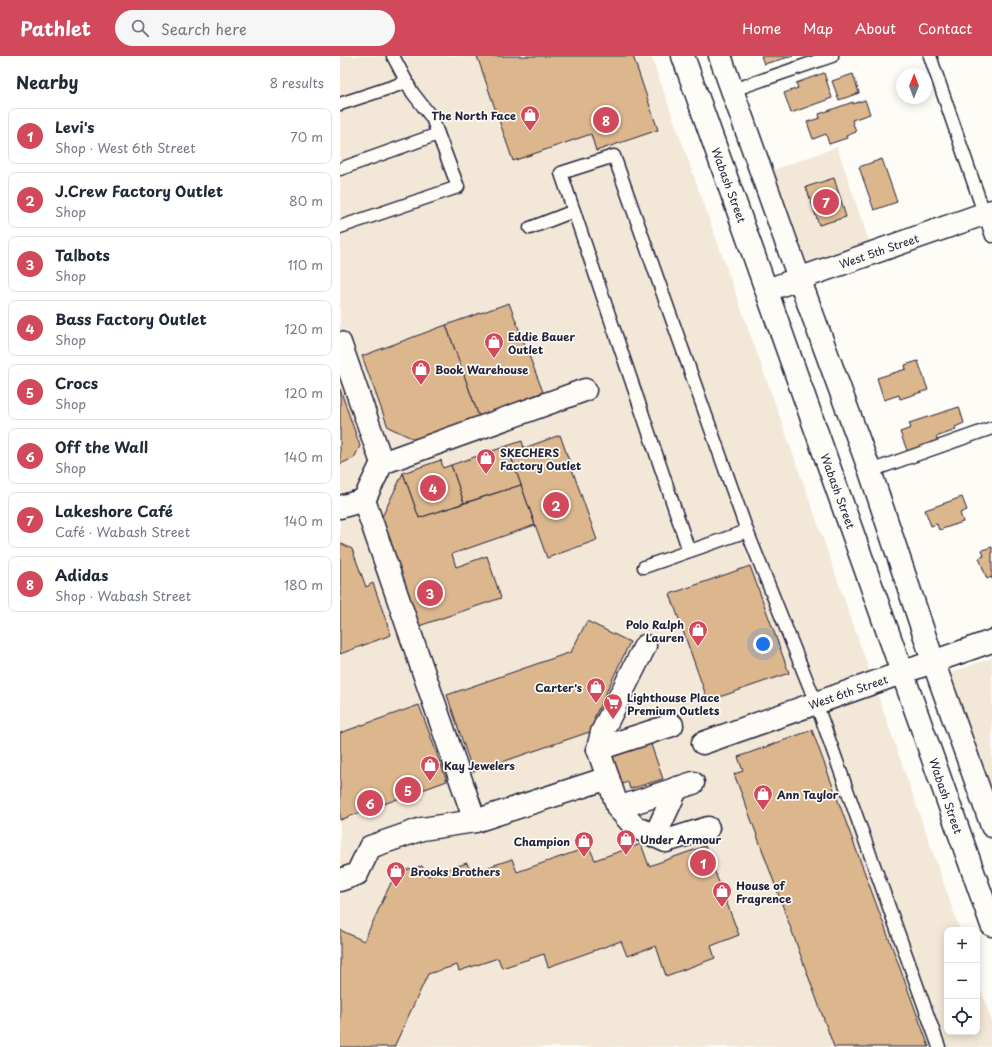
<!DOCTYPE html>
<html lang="en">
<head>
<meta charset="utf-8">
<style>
  body { margin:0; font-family:"Playpen Sans",sans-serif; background:#f6f6f7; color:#1f2937 }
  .controls { position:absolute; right:12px; bottom:12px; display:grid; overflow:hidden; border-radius:8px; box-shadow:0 2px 10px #0003 }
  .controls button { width:36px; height:36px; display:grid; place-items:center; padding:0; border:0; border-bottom:1px solid #e0e1e3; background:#fff; color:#1f2937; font:20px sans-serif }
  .compass { position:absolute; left:556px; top:12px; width:36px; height:36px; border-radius:50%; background:#fff; box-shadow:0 2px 10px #0003; rotate:1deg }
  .you { position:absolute; left:423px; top:588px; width:14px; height:14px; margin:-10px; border:3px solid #fff; border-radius:50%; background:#1a73e8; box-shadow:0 0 0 6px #1a73e833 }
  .badge { display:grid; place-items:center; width:26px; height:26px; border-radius:50%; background:#d1495b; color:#fff; font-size:13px; font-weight:700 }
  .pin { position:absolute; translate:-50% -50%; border:2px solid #fff; box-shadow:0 1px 4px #0006 }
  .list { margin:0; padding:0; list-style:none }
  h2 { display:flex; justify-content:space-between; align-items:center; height:52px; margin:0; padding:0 16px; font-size:17px }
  h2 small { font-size:13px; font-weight:400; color:#747a83 }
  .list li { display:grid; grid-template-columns:26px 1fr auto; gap:12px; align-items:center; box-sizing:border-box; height:56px; margin:0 8px 8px; padding:0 8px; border:1px solid #e0e1e3; border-radius:8px }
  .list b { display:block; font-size:15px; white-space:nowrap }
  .list p { margin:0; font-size:13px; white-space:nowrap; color:#747a83 }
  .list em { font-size:13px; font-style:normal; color:#747a83 }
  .icon { flex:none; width:22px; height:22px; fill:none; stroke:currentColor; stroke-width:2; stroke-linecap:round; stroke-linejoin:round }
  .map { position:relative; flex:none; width:652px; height:991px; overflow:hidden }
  header { display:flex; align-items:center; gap:24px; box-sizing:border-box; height:56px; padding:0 20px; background:#d1495b; color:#fff }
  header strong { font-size:19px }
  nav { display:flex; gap:22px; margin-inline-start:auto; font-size:14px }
  .search { width:280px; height:36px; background:#f6f6f7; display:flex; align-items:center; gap:10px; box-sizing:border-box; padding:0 14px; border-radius:22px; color:#747a83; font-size:15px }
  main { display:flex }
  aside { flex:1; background:#fff }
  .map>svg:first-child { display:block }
  .built { fill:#f3e7d7 }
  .building { fill:#dcb68d; stroke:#22223b }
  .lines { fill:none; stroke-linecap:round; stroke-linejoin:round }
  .lane-casing { stroke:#22223b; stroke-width:15 }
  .street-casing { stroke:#22223b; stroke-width:25 }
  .secondary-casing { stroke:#22223b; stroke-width:25 }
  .lane { stroke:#fdfcf7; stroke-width:12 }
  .street { stroke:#fdfcf7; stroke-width:22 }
  .secondary { stroke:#fdfcf7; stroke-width:22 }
  .labels { text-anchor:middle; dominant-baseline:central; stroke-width:3.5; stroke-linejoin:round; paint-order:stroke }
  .poi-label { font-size:11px; font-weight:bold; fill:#22223b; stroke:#fdfcf7; text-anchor:start }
  .street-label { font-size:11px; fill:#22223b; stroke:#fdfcf7 }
</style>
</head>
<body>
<header>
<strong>Pathlet</strong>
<div class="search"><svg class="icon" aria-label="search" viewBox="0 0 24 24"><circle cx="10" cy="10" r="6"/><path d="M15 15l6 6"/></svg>Search here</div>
<nav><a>Home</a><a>Map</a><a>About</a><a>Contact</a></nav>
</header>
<main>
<aside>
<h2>Nearby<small>8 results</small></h2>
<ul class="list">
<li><span class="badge">1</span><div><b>Levi's</b><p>Shop · West 6th Street</p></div><em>70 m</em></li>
<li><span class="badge">2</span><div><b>J.Crew Factory Outlet</b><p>Shop</p></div><em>80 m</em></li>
<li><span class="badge">3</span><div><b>Talbots</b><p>Shop</p></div><em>110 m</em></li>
<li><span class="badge">4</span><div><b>Bass Factory Outlet</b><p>Shop</p></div><em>120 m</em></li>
<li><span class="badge">5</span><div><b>Crocs</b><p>Shop</p></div><em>120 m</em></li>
<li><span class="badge">6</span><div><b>Off the Wall</b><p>Shop</p></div><em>140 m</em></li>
<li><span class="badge">7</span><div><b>Lakeshore Café</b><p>Café · Wabash Street</p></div><em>140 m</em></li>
<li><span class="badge">8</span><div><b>Adidas</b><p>Shop · Wabash Street</p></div><em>180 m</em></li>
</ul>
</aside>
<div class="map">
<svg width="652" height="991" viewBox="0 0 652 991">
  <rect width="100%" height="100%" fill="#fdfcf7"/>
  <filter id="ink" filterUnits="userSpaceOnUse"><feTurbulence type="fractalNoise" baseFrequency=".025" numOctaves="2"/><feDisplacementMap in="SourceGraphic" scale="8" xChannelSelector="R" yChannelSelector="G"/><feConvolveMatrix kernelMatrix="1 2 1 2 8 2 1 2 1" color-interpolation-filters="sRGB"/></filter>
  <g filter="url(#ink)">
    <g class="built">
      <polygon points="0,0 311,0 473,454 620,874 607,874 607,976 637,976 637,923 652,966 652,991 0,991"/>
      <polygon points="497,91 530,188 469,211 433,114"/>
      <polygon points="652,602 652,736 607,618"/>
    </g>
    <g class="building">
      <polygon points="137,0 293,0 318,74 256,95 251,78 173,105"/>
      <polygon points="421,0 453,0 424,8"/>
      <polygon points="484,17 492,42 451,57 444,37 458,32 456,27"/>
      <polygon points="513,18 519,37 499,44 492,25"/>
      <polygon points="525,44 530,58 512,64 516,76 506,80 507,82 489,88 486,78 473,83 467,66 480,62 479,58 513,46 513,48"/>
      <polygon points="542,103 557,146 534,154 519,111"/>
      <polygon points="494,122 506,161 479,169 466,131"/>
      <polygon points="169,247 203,336 139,361 106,269"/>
      <polygon points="106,269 139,361 76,384 48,371 22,300"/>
      <polygon points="578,305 588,334 560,343 559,339 544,344 537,322 566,313 565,309"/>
      <polygon points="0,333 20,390 14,402 0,408"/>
      <polygon points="619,351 624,367 615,371 616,374 596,381 599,387 568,397 560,376 571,372 569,367"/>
      <polygon points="220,379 257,484 207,502 167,390 182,385 184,392"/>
      <polygon points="167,390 181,429 124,447 111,409"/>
      <polygon points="101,404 103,412 111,409 124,447 79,462 63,417"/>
      <polygon points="63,417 79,462 181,429 195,469 112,498 116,511 147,500 161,542 79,570 41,463"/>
      <polygon points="622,441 627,454 620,457 623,466 599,474 597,468 591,470 585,454"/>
      <polygon points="0,487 12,493 26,531 33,527 51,579 0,598"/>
      <polygon points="652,491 652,523 651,521 647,523 639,502 644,500 642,494"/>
      <polygon points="410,510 449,617 368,645 330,538"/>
      <polygon points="247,565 290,586 254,662 258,673 133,716 107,639 231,596"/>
      <polygon points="79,649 107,725 0,764 0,677"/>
      <polygon points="472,674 589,991 494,991 411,763 394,718 403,715 398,701"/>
      <polygon points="308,680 323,723 290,733 288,726 279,729 267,694"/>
      <polygon points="301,788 309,810 365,790 399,879 371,890 375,902 326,920 316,890 287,900 281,885 208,911 204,898 162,912 158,902 119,915 117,909 88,918 54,991 0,991 0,874 24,885 56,816 82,810 87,820 127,807 131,817 172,803 177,816 249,791 255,804"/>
    </g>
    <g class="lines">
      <g class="lane-casing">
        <g id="lane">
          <polyline points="590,0 652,180"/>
          <polyline points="393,34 492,0"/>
          <polyline points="0,48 67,26"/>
          <polyline points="0,113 98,78"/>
          <polyline points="0,171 118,131 92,62 72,36 53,0"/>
          <polyline points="190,172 234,155"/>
          <polyline points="530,415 652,372"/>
          <polyline points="349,495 221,117 274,100 407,475"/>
          <polyline points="304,511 407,475 476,647 599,991"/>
        </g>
      </g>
      <g class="street-casing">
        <g id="street">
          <polyline points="427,234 652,155"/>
          <polyline points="0,287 42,407"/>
          <polyline points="24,444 135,765"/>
          <polyline points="0,451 24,444 42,407 245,334"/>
          <polyline points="363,687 652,585"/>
          <polyline points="258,693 332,669"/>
          <polyline points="268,722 258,693 262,676 305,590"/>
          <polyline points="278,752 353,727"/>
          <polyline points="315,780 326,785 368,772"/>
          <polyline points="0,824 17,818 30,791 82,773 135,765 268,722 278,752 295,771 315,780 337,732"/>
        </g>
      </g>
      <g class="secondary-casing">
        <g id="secondary">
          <polyline points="343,0 652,869"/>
          <polyline points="380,0 459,222 530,415 593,605 652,770"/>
        </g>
      </g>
      <use href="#lane" class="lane"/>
      <use href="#street" class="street"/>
      <use href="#secondary" class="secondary"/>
    </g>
  </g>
  <defs>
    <g id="shop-pin" transform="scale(1)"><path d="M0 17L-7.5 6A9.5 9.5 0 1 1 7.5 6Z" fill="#d1495b" stroke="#fdfcf7"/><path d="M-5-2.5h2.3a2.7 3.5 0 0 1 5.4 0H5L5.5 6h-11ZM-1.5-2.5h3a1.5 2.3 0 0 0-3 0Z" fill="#fff"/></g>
    <g id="supermarket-pin" transform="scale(1)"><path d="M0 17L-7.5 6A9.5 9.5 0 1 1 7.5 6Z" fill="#d1495b" stroke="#fdfcf7"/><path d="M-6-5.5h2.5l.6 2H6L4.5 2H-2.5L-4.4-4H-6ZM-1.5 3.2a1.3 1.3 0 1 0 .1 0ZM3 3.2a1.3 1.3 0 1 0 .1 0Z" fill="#fff"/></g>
  </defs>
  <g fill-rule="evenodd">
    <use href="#shop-pin" x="190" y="59"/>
    <use href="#shop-pin" x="154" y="286"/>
    <use href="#shop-pin" x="81" y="313"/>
    <use href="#shop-pin" x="146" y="402"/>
    <use href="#shop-pin" x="358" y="574"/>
    <use href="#shop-pin" x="256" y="631"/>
    <use href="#supermarket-pin" x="273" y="647"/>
    <use href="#shop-pin" x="90" y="709"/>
    <use href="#shop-pin" x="423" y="738"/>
    <use href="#shop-pin" x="286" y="783"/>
    <use href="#shop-pin" x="244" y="785"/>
    <use href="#shop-pin" x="56" y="815"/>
    <use href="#shop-pin" x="382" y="835"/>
  </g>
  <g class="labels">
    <g class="poi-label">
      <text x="176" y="59" text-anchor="end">The North Face</text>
      <text x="168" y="280">Eddie Bauer<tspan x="168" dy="13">Outlet</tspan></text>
      <text x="95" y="313">Book Warehouse</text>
      <text x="160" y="396">SKECHERS<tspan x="160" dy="13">Factory Outlet</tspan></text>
      <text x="344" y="568" text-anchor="end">Polo Ralph<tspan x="344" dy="13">Lauren</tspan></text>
      <text x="242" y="631" text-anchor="end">Carter's</text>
      <text x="287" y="641">Lighthouse Place<tspan x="287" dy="13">Premium Outlets</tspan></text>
      <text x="104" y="709">Kay Jewelers</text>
      <text x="437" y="738">Ann Taylor</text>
      <text x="300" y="783">Under Armour</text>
      <text x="230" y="785" text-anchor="end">Champion</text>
      <text x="70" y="815">Brooks Brothers</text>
      <text x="396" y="829">House of<tspan x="396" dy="13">Fragrence</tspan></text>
    </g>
    <g class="street-label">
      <text transform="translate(389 129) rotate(70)">Wabash Street</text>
      <text transform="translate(539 195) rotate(-19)">West 5th Street</text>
      <text transform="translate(498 435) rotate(70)">Wabash Street</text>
      <text transform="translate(508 636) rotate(-19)">West 6th Street</text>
      <text transform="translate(606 740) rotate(71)">Wabash Street</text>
    </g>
  </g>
</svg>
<div class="controls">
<button>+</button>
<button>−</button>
<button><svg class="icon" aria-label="locate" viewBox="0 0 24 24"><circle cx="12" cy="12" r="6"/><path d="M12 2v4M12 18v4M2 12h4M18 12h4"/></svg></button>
</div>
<svg class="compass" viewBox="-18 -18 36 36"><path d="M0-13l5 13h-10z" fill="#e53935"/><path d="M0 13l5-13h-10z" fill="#747a83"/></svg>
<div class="you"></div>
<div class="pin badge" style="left:363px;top:807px">1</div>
<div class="pin badge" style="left:216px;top:449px">2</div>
<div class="pin badge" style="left:90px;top:537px">3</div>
<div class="pin badge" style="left:93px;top:432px">4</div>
<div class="pin badge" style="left:68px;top:734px">5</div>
<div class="pin badge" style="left:30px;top:747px">6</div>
<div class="pin badge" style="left:486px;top:146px">7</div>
<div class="pin badge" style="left:266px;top:64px">8</div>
</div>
</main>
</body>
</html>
